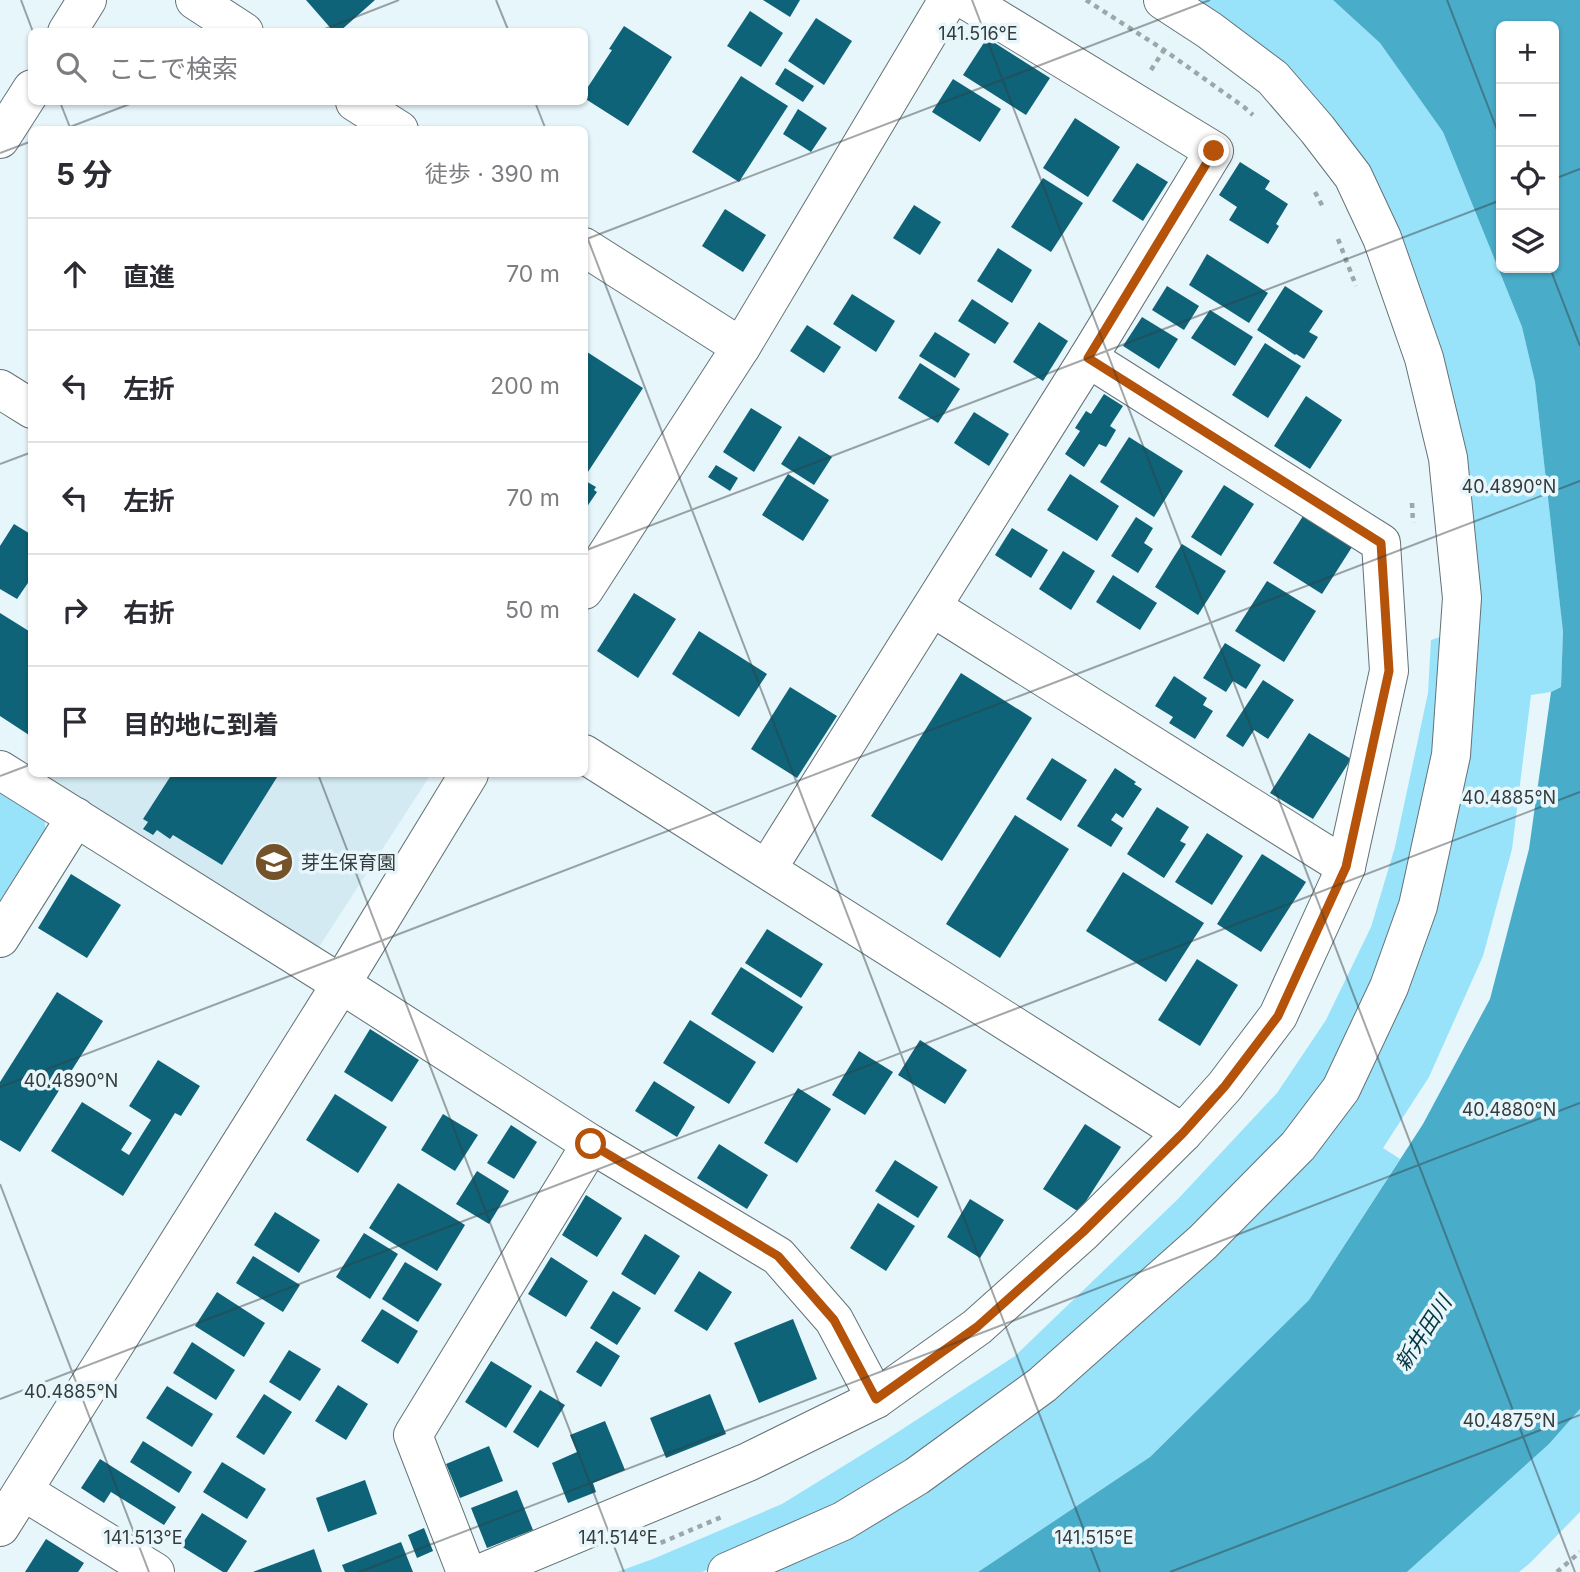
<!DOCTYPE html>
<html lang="ja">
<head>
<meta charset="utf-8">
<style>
  body { margin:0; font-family:Inter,"Noto Sans JP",sans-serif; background:#f2f2f3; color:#2b2b33 }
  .controls { position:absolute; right:21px; top:21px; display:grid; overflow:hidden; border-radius:10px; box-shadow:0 2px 5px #0004 }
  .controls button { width:63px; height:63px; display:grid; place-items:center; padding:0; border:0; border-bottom:2px solid #e1e1e2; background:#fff; color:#2b2b33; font:35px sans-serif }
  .stop { position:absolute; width:21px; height:21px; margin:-16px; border:5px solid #b45309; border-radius:50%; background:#fff }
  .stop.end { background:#b45309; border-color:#fff; box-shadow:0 2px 7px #0008 }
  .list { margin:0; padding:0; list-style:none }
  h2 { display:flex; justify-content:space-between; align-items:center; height:91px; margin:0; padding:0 28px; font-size:30px }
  h2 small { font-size:23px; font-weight:400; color:#7c7c81 }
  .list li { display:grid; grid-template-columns:46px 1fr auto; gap:21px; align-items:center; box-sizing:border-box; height:112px; padding:0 28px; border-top:2px solid #e1e1e2 }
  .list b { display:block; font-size:26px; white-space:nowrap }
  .list em { font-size:23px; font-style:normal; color:#7c7c81 }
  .icon { flex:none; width:38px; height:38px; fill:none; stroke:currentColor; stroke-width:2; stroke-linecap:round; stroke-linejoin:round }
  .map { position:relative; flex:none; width:1580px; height:1572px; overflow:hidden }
  .search { position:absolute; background:#fff; box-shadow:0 2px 5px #0004; left:28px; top:28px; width:560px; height:77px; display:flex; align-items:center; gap:18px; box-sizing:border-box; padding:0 24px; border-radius:10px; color:#7c7c81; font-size:26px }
  .panel { position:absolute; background:#fff; box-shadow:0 2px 5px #0004; left:28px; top:126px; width:560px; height:651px; border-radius:10px }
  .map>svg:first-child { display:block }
  .built { fill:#d3eaf3 }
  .green { fill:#98e2fa }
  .water { fill:#49acc9; fill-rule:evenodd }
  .building { fill:#0e6378 }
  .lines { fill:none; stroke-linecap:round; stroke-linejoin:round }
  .minor-casing { stroke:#647276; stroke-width:40 }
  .path { stroke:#9ca7ab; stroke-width:4.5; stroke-dasharray:5 5; stroke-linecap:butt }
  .minor { stroke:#fff; stroke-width:38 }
  .route { stroke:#b45309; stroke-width:9 }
  .ticks { fill:none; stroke:#363c3e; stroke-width:2; stroke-opacity:0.45 }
  .labels { text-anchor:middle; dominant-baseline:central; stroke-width:7; stroke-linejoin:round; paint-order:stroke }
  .poi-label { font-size:19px; fill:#363c3e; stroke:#e6f6fb; text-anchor:start }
  .water-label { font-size:21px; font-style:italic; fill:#053441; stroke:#e6f6fb }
  .ticks-label { font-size:18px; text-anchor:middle; fill:#363c3e; stroke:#e6f6fb; stroke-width:7; stroke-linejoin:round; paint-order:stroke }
</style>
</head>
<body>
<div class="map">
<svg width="1580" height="1572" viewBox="0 0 1580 1572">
  <rect width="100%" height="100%" fill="#e6f6fb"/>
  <polygon class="built" points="32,774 431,774 317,950"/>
  <g class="green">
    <polygon points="1191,0 1333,0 1380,43 1443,132 1522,327 1535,382 1563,632 1561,687 1551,692 1531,695 1512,849 1483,956 1429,1077 1383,1148 1400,1159 1309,1300 1150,1457 978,1572 753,1572 859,1525 1359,1076 1468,688 1393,236"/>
    <polygon points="1453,620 1411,895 1327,1088 1278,1150 1032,1380 838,1510 702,1572 617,1572 653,1559 782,1504 884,1441 1015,1356 1178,1199 1277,1093 1326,1020 1371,927 1395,847 1428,693 1431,640 1440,637"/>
    <polygon points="0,789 44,816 46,832 0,907"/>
    <polygon points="1580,1409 1580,1512 1530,1563 1519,1572 1407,1572 1549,1444"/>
  </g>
  <path class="water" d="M1333 0H1580V1409L1549 1444 1407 1572H978L1150 1457 1309 1300 1423 1124 1490 999 1529 849 1551 692 1561 687 1563 632 1535 382 1522 327 1443 132 1380 43ZM1501 26H1554V268H1501Z"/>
  <g class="building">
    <polygon points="306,0 375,0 339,32 334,32"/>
    <polygon points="763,0 800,0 790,17"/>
    <polygon points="750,11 783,33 761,67 727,46"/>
    <polygon points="816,18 852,41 824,85 788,61"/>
    <polygon points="624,26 672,57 628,126 584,98 584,93 612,50 609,49"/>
    <polygon points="987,38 1050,78 1026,115 963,75"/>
    <polygon points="785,68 814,86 803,102 775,84"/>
    <polygon points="741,76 788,106 739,182 692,152"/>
    <polygon points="953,79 1001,109 980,142 932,112"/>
    <polygon points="798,109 827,128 811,152 783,134"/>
    <polygon points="1075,118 1120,147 1088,197 1043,168"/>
    <polygon points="1240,162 1270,181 1265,189 1288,204 1276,224 1279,226 1268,244 1229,220 1237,207 1219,195"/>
    <polygon points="1137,163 1168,182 1143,221 1112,201"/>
    <polygon points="1043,178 1083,203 1051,252 1011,227"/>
    <polygon points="914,205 941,222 920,255 893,238"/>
    <polygon points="725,209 766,235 743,272 702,246"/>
    <polygon points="998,248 1032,270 1012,303 977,281"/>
    <polygon points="1207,254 1268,293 1249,323 1189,285"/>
    <polygon points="1167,286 1199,306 1184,330 1152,310"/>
    <polygon points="1285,286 1323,311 1309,332 1318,337 1304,359 1296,354 1295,355 1257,330"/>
    <polygon points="852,294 895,321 876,352 833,324"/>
    <polygon points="972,299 1009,323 995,344 958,321"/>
    <polygon points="1210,310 1253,337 1235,366 1191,338"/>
    <polygon points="1142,317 1178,339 1159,369 1123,346"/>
    <polygon points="1039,322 1068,341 1043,381 1013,362"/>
    <polygon points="807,325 841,347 824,373 790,351"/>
    <polygon points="935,332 970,354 955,378 919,356"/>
    <polygon points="1265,343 1301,366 1268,418 1232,395"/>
    <polygon points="584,350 643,388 584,478"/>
    <polygon points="920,363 960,389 938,423 898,398"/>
    <polygon points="1104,394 1123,406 1110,426 1116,430 1106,447 1099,444 1084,467 1065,454 1080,431 1075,428 1086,411 1091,414"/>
    <polygon points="1306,396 1342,420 1310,469 1274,446"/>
    <polygon points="751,408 782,427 754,472 723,452"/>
    <polygon points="974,412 1009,434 989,466 954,443"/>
    <polygon points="799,436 832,457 814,485 781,464"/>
    <polygon points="1129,437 1183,471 1154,517 1100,482"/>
    <polygon points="716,465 738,478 730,491 708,477"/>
    <polygon points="788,474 829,500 803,541 762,515"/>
    <polygon points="1070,474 1119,506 1097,541 1047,510"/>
    <polygon points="584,480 596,487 594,490 597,492 584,511"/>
    <polygon points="1224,485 1254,504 1221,556 1191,537"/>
    <polygon points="1303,516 1352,547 1322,594 1273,563"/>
    <polygon points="1136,517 1153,528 1144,543 1153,549 1138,573 1111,556"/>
    <polygon points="14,524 32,535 32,577 17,599 0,589 0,546"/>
    <polygon points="1012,528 1048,550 1031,578 995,555"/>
    <polygon points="1182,544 1226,571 1198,615 1155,587"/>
    <polygon points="1063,551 1095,571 1071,610 1039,589"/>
    <polygon points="1113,575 1157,603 1140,630 1096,602"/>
    <polygon points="1267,581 1316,611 1284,662 1235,631"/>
    <polygon points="634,593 676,619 638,678 597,651"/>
    <polygon points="0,613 32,633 32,731 29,735 0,716"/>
    <polygon points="699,631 767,674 739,717 672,674"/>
    <polygon points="1225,643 1261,665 1246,689 1233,681 1226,692 1203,678"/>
    <polygon points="961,673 1032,718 942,861 871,816"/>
    <polygon points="1174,676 1207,698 1203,705 1213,711 1195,739 1169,723 1173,717 1155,706"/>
    <polygon points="1263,680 1294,700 1268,739 1254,730 1243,747 1226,736"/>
    <polygon points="790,687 837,716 797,778 751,749"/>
    <polygon points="1309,733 1351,759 1313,819 1270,793"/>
    <polygon points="1052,758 1087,780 1061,821 1026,799"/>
    <polygon points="1115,768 1136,782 1134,784 1142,789 1123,818 1116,813 1111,820 1123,828 1111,847 1077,826"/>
    <polygon points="172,774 279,774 222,865 173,835 170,839 157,830 153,835 143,829 148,822 143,819"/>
    <polygon points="1157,807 1189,827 1180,841 1186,844 1164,878 1127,854"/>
    <polygon points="1015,815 1069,849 1000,958 946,924"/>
    <polygon points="1207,833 1243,856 1212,905 1175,882"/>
    <polygon points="1262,854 1306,882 1261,952 1217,924"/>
    <polygon points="1123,872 1204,923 1166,982 1086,931"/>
    <polygon points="71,874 121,905 87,958 38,928"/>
    <polygon points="767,929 823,964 801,998 745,963"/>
    <polygon points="1197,959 1238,985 1200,1046 1158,1020"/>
    <polygon points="741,967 803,1007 773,1053 711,1014"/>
    <polygon points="57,992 103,1021 20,1152 0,1140 0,1082"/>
    <polygon points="690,1020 756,1062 729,1104 663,1063"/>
    <polygon points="370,1029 419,1060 392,1102 344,1072"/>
    <polygon points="920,1040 967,1070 945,1104 898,1075"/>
    <polygon points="859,1051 893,1072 865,1115 832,1095"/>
    <polygon points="158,1060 200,1086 181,1116 175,1113 123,1196 51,1151 82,1102 132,1133 121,1150 129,1155 151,1120 129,1106"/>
    <polygon points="654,1081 695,1107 677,1137 635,1111"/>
    <polygon points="798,1088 831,1109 797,1163 764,1143"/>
    <polygon points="335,1094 387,1127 358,1173 306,1140"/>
    <polygon points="443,1114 478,1135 455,1171 421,1150"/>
    <polygon points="1085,1124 1121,1147 1079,1212 1043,1189"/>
    <polygon points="511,1125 537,1142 514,1179 487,1163"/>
    <polygon points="719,1144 768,1175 747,1209 697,1178"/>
    <polygon points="895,1160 938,1187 918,1218 875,1191"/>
    <polygon points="477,1171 509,1191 489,1224 456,1204"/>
    <polygon points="398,1183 465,1225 437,1271 369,1228"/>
    <polygon points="586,1195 622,1218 597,1257 562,1235"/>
    <polygon points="970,1199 1004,1220 980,1258 947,1237"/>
    <polygon points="878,1203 915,1226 886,1271 850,1248"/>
    <polygon points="275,1212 320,1240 299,1273 254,1245"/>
    <polygon points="364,1233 398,1254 370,1299 336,1277"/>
    <polygon points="645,1234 680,1256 655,1295 621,1274"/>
    <polygon points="253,1256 300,1285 283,1312 236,1283"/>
    <polygon points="551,1257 588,1281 566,1317 528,1294"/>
    <polygon points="405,1262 442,1284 418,1322 382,1299"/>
    <polygon points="699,1271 732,1292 707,1331 674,1311"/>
    <polygon points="613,1291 641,1308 617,1345 590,1328"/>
    <polygon points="217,1292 265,1323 244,1357 195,1326"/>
    <polygon points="382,1309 418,1331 398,1364 361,1341"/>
    <polygon points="793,1319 817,1379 759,1403 734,1343"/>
    <polygon points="596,1341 620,1356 601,1387 576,1372"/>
    <polygon points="192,1342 235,1370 216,1400 173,1373"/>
    <polygon points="289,1350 321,1369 300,1401 269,1382"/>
    <polygon points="491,1361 532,1386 506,1428 465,1402"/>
    <polygon points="338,1385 368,1404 346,1440 315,1421"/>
    <polygon points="167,1386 213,1414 192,1447 146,1418"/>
    <polygon points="540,1390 565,1405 538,1448 513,1432"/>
    <polygon points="264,1394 292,1412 264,1455 236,1437"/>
    <polygon points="710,1394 726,1434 666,1458 650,1418"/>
    <polygon points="605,1421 625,1470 593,1483 596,1492 568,1503 552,1463 577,1452 570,1435"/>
    <polygon points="143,1441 192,1472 179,1493 130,1462"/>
    <polygon points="489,1446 503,1481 460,1498 446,1464"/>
    <polygon points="100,1459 176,1507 164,1525 111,1492 104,1503 81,1488"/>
    <polygon points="222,1462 266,1489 247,1519 203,1492"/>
    <polygon points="365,1480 377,1514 328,1532 316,1498"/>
    <polygon points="517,1490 533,1530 487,1548 471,1508"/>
    <polygon points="202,1513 247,1541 227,1572 223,1572 181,1546"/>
    <polygon points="424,1528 433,1551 417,1558 408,1535"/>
    <polygon points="46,1539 84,1563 78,1572 25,1572"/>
    <polygon points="401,1542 413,1572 345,1572 342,1565"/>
    <polygon points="314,1549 322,1572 253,1572"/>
  </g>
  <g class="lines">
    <g class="minor-casing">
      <g id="minor">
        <polyline points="195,0 244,32"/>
        <polyline points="67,32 87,0"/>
        <polyline points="355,102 399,130"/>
        <polyline points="0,139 32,89"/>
        <polyline points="584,247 741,347"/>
        <polyline points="0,389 32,409"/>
        <polyline points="584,590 741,347 948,0"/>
        <polyline points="932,607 1346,867"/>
        <polyline points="584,754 1183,1133"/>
        <polyline points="0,770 341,984 591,1144 413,1435 466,1572"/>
        <polyline points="767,869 1088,358 1214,151 966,0"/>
        <polyline points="0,938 76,817"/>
        <polyline points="591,1144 778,1256 834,1320 876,1399"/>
        <polyline points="23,1491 155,1572"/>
        <polyline points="0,1527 341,984 469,774"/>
        <polyline points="484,1572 748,1462 876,1399 977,1327 1083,1232 1183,1133 1225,1086 1278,1016 1346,867 1389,671 1381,543 1088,358"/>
        <polyline points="727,1572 843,1521 917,1476 1042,1385 1203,1242 1298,1146 1341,1089 1389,987 1418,906 1451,755 1462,598 1448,458 1424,358 1382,238 1353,176 1317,129 1273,78 1209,30 1163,0"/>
      </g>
    </g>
    <g class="path">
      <polyline points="1086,0 1164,50 1244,107 1253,115"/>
      <polyline points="1151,70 1164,50"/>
      <polyline points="1315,192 1324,209"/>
      <polyline points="1338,239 1356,286"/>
      <polyline points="1412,503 1413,523"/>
      <polyline points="651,1545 658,1544 724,1516"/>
      <polyline points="1557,1572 1580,1552"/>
    </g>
    <use href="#minor" class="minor"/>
  </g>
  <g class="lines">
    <polyline class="route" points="591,1144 778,1256 834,1320 876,1399 977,1327 1083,1232 1183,1133 1225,1086 1278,1016 1346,867 1389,671 1381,543 1088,358 1214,151"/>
  </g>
  <path class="ticks" d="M21 0 33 32M496 0 509 32M972 0 1575 1572M1447 0 1501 140M317 32 399 0M60 102 71 130M535 102 546 130M62 130 135 102M0 153 32 141M1554 179 1580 169M584 229 1100 1572M584 240 1210 0M1550 268 1580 346M0 464 32 452M584 551 1501 200M318 774 624 1572M0 776 32 764M0 1087 1580 481M0 1184 149 1572M0 1399 1580 792M359 1572 1580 1103M1170 1572 1580 1415"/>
  <defs>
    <g id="school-disc" transform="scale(2.0125)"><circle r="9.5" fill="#74532a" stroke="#e6f6fb"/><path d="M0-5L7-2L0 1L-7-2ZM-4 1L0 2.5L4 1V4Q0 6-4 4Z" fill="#fff"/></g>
  </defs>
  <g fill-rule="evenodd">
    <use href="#school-disc" x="274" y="862"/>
  </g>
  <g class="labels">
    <g class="poi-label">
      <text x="301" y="862">芽生保育園</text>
    </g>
    <g class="water-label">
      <text transform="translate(1423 1333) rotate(-57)">新井田川</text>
    </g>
  </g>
  <g class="ticks-label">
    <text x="978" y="40">141.516°E</text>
    <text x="1509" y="493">40.4890°N</text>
    <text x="1509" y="804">40.4885°N</text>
    <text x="71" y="1087">40.4890°N</text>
    <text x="1509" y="1116">40.4880°N</text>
    <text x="71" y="1398">40.4885°N</text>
    <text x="1509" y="1427">40.4875°N</text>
    <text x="143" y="1544">141.513°E</text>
    <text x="618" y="1544">141.514°E</text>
    <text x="1094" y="1544">141.515°E</text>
  </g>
</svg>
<div class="controls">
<button>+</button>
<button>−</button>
<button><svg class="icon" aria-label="locate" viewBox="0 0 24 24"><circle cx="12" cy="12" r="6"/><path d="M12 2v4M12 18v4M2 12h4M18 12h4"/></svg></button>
<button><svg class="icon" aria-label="layers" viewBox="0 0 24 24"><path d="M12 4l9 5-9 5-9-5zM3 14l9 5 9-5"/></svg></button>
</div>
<div class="stop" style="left:591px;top:1144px"></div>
<div class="stop end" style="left:1214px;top:151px"></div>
<div class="search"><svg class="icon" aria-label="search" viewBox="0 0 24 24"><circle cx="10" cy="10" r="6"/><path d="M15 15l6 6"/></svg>ここで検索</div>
<section class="panel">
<h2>5 分<small>徒歩 · 390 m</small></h2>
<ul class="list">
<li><svg class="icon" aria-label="ahead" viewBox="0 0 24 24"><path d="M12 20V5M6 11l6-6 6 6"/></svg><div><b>直進</b></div><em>70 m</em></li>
<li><svg class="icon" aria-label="left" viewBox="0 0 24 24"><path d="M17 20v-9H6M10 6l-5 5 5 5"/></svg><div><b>左折</b></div><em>200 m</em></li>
<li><svg class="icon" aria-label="left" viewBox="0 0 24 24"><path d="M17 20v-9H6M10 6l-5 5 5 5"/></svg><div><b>左折</b></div><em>70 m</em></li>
<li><svg class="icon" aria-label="right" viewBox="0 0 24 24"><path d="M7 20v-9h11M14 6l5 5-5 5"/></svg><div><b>右折</b></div><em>50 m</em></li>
<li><svg class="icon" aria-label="arrive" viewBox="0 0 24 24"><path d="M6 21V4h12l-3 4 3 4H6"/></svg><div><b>目的地に到着</b></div></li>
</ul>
</section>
</div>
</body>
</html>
